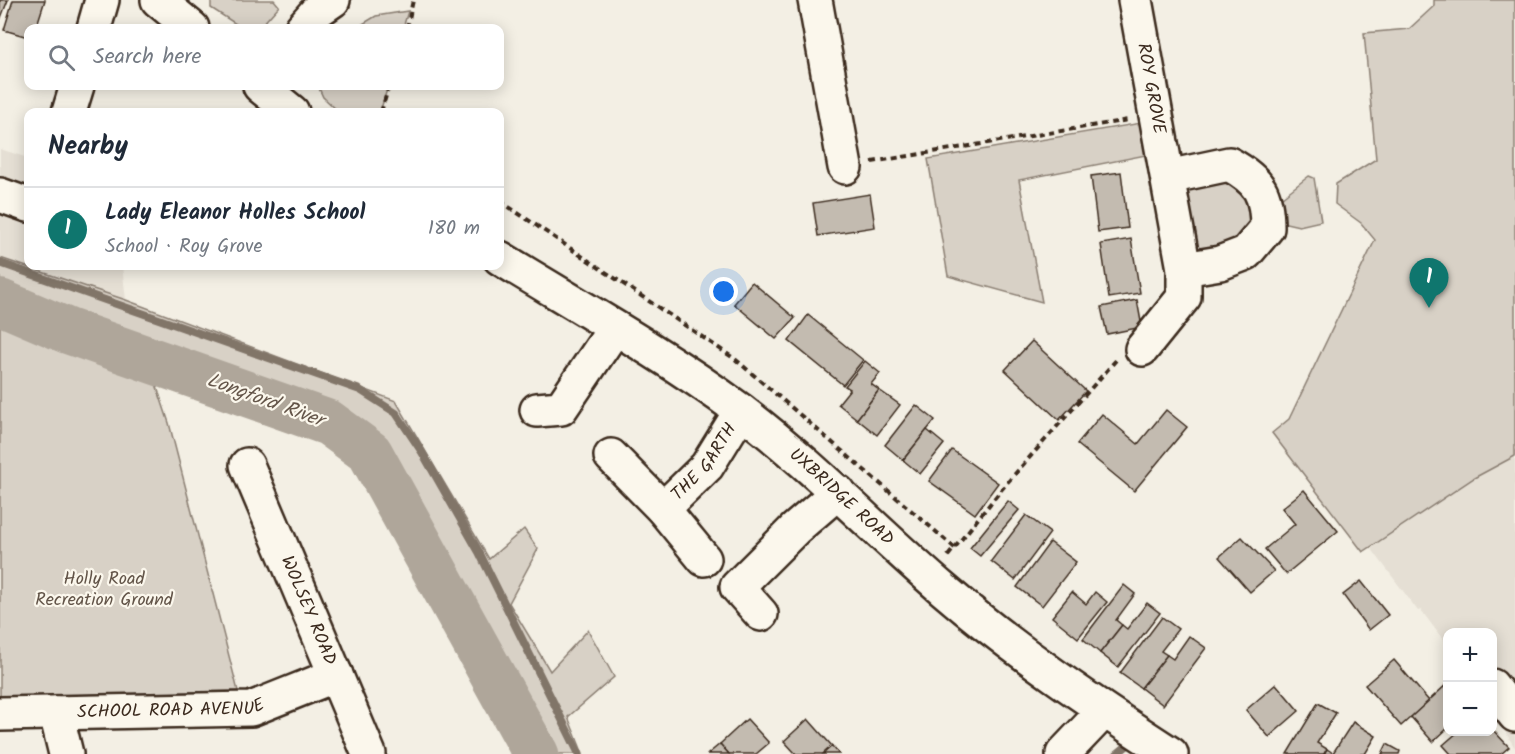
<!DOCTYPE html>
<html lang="en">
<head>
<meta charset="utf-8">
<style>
  body { margin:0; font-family:Kalam,sans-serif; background:#f2f2f3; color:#1f2937 }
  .controls { position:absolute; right:18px; bottom:18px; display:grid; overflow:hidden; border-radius:12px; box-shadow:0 3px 15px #0003 }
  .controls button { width:54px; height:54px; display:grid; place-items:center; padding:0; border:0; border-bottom:2px solid #e0e1e3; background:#fff; color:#1f2937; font:30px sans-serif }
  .you { position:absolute; left:724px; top:292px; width:21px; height:21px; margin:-15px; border:4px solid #fff; border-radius:50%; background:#1a73e8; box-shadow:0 0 0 9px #1a73e833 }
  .badge { display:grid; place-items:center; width:39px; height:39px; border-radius:50%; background:#0f766e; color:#fff; font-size:20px; font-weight:700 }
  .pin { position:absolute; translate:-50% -50px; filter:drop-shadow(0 2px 3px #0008) }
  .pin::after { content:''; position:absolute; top:32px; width:21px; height:18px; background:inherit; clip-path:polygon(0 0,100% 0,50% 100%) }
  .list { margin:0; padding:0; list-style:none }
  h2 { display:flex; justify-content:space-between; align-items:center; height:78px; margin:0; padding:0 24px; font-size:26px }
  h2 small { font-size:20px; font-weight:400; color:#747a83 }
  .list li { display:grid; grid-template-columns:39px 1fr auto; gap:18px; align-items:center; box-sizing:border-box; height:84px; padding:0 24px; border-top:2px solid #e0e1e3 }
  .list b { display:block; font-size:22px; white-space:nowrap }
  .list p { margin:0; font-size:20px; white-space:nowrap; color:#747a83 }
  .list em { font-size:20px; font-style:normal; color:#747a83 }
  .icon { flex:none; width:33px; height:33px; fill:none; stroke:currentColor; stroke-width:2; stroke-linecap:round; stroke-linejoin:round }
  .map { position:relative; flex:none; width:1515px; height:754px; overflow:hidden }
  .search { position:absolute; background:#fff; box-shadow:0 3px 15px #0003; left:24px; top:24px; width:480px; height:66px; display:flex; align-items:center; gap:15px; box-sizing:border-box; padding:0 21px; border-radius:12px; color:#747a83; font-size:22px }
  .panel { position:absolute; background:#fff; box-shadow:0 3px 15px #0003; left:24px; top:108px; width:480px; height:162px; border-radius:12px }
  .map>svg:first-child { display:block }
  .built { fill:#e5dfd4 }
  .green { fill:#d8d1c6; stroke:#8a7e72; stroke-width:1.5 }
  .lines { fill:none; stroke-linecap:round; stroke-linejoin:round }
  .stream { stroke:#817468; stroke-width:8 }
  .river { stroke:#afa69a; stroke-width:46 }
  .building { fill:#c3bbb0; stroke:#3b2a1e; stroke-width:1.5 }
  .minor-casing { stroke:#3b2a1e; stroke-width:38 }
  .major-casing { stroke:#3b2a1e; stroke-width:38 }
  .path { stroke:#3b2a1e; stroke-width:4; stroke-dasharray:6 4.5; stroke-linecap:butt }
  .minor { stroke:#fbf7ec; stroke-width:33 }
  .major { stroke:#fbf7ec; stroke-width:33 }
  .labels { text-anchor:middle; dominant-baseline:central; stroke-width:4.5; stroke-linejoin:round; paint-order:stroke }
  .street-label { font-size:18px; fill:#3b2a1e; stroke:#fbf7ec }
  .park-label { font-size:18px; fill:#625448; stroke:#fbf7ec }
  .water-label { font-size:20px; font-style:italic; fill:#645549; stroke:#fbf7ec }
</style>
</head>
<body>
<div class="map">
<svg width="1515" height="754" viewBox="0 0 1515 754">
  <rect width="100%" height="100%" fill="#f3efe4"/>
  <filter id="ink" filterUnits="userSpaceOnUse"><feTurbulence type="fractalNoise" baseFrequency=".0167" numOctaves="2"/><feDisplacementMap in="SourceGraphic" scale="12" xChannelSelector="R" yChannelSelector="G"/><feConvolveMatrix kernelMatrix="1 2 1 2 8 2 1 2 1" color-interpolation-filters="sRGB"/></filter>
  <g filter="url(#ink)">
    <g class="built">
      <polygon points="1434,0 1515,0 1515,748 1493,712 1492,632 1448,632 1447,645 1421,610 1418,611 1371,548 1363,552 1272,433 1289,419 1382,224 1364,33 1409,29 1434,6"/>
      <polygon points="0,149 28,158 28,266 122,266 126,300 0,258"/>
    </g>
    <g class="green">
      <polygon points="211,0 274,0 279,6 261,26 242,28 211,8"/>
      <polygon points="1434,0 1515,0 1515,456 1474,478 1363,552 1272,433 1289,419 1375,240 1361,223 1335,204 1336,184 1376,159 1364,33 1409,29 1434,6"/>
      <polygon points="408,11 403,28 356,28 376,16"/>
      <polygon points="318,86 388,86 380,112 339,112 323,97"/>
      <polygon points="1141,123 1146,155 1019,180 1042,302 948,276 928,159"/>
      <polygon points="1228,175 1245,185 1255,225 1238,244 1193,253 1183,181"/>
      <polygon points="1309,176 1314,178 1321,221 1299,226 1277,221 1277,201"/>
      <polygon points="0,258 126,300 396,401 489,559 524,529 538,549 509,603 550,671 588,630 614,677 568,717 583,754 548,754 424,529 396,513 399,485 353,419 145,351 169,423 238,691 0,697"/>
    </g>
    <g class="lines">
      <g class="stream">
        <polyline points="0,263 360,390 396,413 422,452 479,552 579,754"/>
        <polyline points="1117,754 1129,744"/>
      </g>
      <polyline class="river" points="0,302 68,331 329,423 370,453 536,754"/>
    </g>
    <g class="building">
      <polygon points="0,0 8,0 0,20"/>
      <polygon points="13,0 45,0 36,28 28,28 28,37 4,30"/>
      <polygon points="1121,172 1128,228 1098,232 1091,176"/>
      <polygon points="870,194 875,227 818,236 813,203"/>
      <polygon points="1131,239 1140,293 1109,298 1101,244"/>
      <polygon points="752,282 795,318 776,339 734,304"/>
      <polygon points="1137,300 1142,327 1107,334 1101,307"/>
      <polygon points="808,315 863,360 843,385 789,341"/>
      <polygon points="1032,341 1086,391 1059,420 1005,370"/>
      <polygon points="865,361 880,373 871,384 879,390 857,419 838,404 850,389 845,386"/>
      <polygon points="879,390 900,405 877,435 857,419"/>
      <polygon points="916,405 935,420 903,460 885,445"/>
      <polygon points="1166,410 1187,427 1134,491 1077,444 1102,414 1138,444"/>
      <polygon points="927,430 944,444 920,474 903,460"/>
      <polygon points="952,450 998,483 975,514 929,481"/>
      <polygon points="1304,490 1338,531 1286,574 1265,549 1295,524 1282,508"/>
      <polygon points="1008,501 1019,510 980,556 970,548"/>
      <polygon points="1026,515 1050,533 1015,580 991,561"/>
      <polygon points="1242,537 1274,571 1250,592 1219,557"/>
      <polygon points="1050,542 1076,562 1042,606 1017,587"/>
      <polygon points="1361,581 1388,615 1369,630 1343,595"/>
      <polygon points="1124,585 1135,594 1116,620 1122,625 1100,653 1083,639"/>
      <polygon points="1072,592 1086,604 1095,592 1107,602 1078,638 1052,617"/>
      <polygon points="1147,603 1160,613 1118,667 1100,653 1122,625 1127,629"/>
      <polygon points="1162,617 1178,629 1161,651 1167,655 1141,688 1120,673"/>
      <polygon points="1189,636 1206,648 1163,705 1141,688 1167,655 1173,659"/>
      <polygon points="1394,660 1429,701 1401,726 1365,685"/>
      <polygon points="1276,684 1299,711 1269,737 1246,710"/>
      <polygon points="1447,684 1448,728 1433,742 1411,717"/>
      <polygon points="1318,703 1336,713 1317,743 1327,749 1324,754 1287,754"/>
      <polygon points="747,719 769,743 756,754 729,754 720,744"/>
      <polygon points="808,719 832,746 823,754 796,754 784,741"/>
      <polygon points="1353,722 1376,736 1365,754 1324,754 1327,749 1333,753"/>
      <polygon points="1492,729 1509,747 1501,754 1451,754 1443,745 1458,732 1492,732"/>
      <polygon points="720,744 729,754 708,754"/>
      <polygon points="1387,744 1400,751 1399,754 1382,754"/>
      <polygon points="832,746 839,754 823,754"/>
    </g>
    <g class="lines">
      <g class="minor-casing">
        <g id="minor">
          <polyline points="815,0 845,167"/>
          <path id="s1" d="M1135 0 1184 269V297L1142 349"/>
          <polyline points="94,28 102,0"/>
          <polyline points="302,28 317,11 333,0"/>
          <polyline points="69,112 77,86"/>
          <path d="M1168 177 1229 164C1260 181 1267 194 1267 228L1246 253 1220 263 1184 269"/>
          <polyline points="0,195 28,205"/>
          <polyline points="537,410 561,408 615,328"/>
          <polyline points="611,456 663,509 704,559"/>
          <path id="s2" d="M247 465 369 754"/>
          <path id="s3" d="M663 509 707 466 741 411"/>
          <polyline points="761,614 737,587 795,529 838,492"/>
          <polyline points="1492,686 1515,715"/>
          <polyline points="56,713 66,754"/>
          <path id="s4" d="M0 714 251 709 336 675"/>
          <polyline points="1063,754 1103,712"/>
        </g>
      </g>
      <g class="major-casing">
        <g id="major">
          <polyline points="158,0 192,28"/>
          <polyline points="260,86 292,112"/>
          <path id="s5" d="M500 258C580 307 664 354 740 410 813 465 875 531 944 590 1015 651 1092 703 1171 754"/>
        </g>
      </g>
      <g class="path">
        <polyline points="407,28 413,0"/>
        <polyline points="381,112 389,86"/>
        <polyline points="872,162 1128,120"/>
        <polyline points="500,201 735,359 955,548"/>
        <polyline points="948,556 1006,484 1117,359"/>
      </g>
      <use href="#minor" class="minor"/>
      <use href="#major" class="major"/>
    </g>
  </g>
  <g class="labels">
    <g class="street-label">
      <text stroke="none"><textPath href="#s1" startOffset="90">ROY GROVE</textPath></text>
      <text stroke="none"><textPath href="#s3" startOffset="63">THE GARTH</textPath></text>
      <text stroke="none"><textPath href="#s5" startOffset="418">UXBRIDGE ROAD</textPath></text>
      <text stroke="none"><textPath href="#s2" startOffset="158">WOLSEY ROAD</textPath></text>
      <text stroke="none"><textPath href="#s4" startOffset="171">SCHOOL ROAD AVENUE</textPath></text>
    </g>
    <g class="park-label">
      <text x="104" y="579">Holly Road<tspan x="104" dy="21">Recreation Ground</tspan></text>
    </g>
    <g class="water-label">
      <text transform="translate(265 401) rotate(20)">Longford River</text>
    </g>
  </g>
</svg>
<div class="controls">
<button>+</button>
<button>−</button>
</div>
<div class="you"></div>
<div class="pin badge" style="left:1429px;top:308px">1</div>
<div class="search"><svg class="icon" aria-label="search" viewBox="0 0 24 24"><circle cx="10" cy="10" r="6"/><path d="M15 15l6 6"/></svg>Search here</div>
<section class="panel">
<h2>Nearby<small></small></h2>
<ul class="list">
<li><span class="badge">1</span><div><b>Lady Eleanor Holles School</b><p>School · Roy Grove</p></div><em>180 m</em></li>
</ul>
</section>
</div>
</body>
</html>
